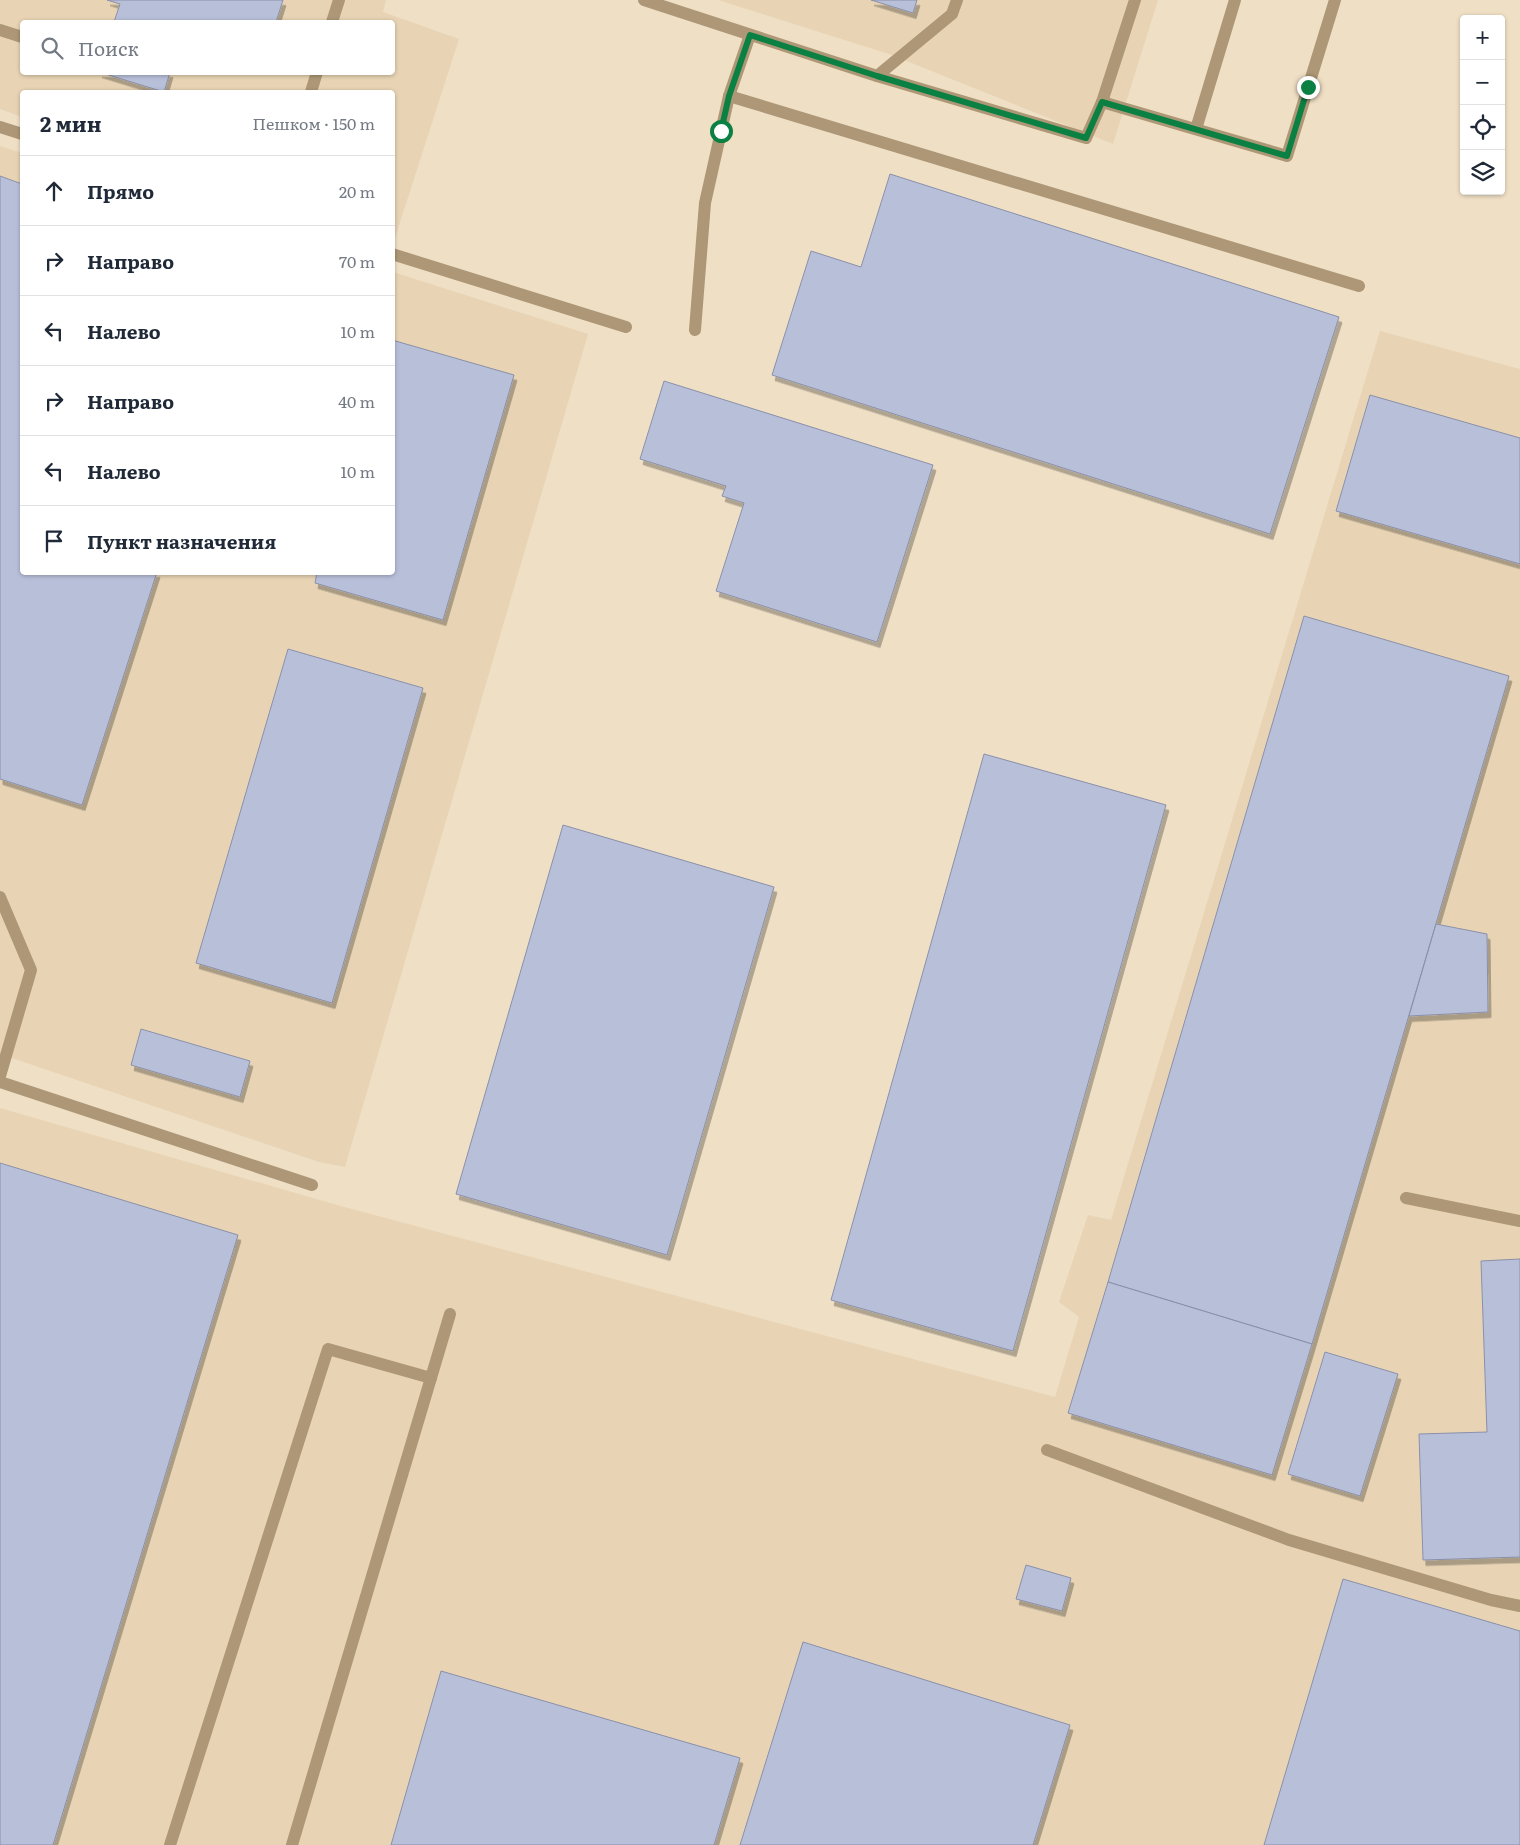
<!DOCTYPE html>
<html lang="ru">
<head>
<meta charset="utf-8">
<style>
  body { margin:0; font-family:Literata,serif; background:#f6f6f7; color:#1f2937 }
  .controls { position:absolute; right:15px; top:15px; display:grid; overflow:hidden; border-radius:5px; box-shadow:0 1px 4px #0004 }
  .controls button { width:45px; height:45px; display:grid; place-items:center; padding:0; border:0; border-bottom:1px solid #e0e1e3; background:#fff; color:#1f2937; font:25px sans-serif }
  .stop { position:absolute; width:15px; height:15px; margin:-11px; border:4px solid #0b8043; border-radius:50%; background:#fff }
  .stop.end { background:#0b8043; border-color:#fff; box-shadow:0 1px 5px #0008 }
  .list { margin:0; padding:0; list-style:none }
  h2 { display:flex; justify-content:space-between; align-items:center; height:65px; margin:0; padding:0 20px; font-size:21px }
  h2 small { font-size:16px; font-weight:400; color:#747a83 }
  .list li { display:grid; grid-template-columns:32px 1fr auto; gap:15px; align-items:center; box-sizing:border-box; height:70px; padding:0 20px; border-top:1px solid #e0e1e3 }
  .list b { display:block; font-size:19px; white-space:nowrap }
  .list em { font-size:16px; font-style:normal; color:#747a83 }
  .icon { flex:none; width:28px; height:28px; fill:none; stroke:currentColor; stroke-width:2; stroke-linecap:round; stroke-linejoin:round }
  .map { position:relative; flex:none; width:1520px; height:1845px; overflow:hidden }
  .search { position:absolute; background:#fff; box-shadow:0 1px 4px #0004; left:20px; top:20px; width:375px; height:55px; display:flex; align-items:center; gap:12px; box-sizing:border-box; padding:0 18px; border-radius:5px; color:#747a83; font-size:19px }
  .panel { position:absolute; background:#fff; box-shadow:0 1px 4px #0004; left:20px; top:90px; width:375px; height:485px; border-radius:5px }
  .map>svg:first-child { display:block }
  .built { fill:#e8d4b4; fill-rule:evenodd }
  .building { fill:#b8bfd9; stroke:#8a90a9; filter:url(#shadow) }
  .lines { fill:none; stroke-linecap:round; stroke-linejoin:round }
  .lane { stroke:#ad9776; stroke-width:12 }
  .route { stroke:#0b8043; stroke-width:6 }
</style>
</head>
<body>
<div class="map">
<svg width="1520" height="1845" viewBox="0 0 1520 1845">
  <defs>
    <filter id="shadow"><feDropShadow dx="3" dy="5.5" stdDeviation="0" flood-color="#0004"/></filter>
  </defs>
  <rect width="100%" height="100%" fill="#efdfc5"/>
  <g class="built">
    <path d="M0 0H386L383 12 459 39 394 241 392 240V92H22V117L0 109ZM22 22H392V72H22Z"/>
    <polygon points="718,0 1158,0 1113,144 889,54"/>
    <polygon points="0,146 22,153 22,572 392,572 393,272 588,334 345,1167 319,1162 0,1054"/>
    <polygon points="1380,331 1520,369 1520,1845 0,1845 0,1108 337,1205 1055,1397 1079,1317 1059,1302 1088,1215 1111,1220"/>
  </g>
  <g class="building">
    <polygon points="107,0 283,0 276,22 114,22 120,4"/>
    <polygon points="871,0 917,0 913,13"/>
    <polygon points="99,72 170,72 164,92"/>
    <polygon points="890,174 1339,317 1270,534 772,375 811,251 861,267"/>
    <polygon points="0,176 22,184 22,572 157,572 82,805 0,779"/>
    <polygon points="392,340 514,375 443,620 315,583 317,572 392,572"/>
    <polygon points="664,381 933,465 877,642 716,591 744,503 722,496 726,486 640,459"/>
    <polygon points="1370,395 1520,438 1520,564 1336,511"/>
    <polygon points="1304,616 1509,676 1312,1344 1108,1282"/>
    <polygon points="288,649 423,688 332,1003 196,963"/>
    <polygon points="984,754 1166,805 1013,1351 831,1300"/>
    <polygon points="563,825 774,887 667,1255 456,1194"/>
    <polygon points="1436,924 1487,934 1488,1012 1409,1016"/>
    <polygon points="141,1029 250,1061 240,1097 131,1065"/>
    <polygon points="0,1163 238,1235 53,1845 0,1845"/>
    <polygon points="1520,1259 1520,1557 1423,1560 1419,1434 1487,1432 1481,1261"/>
    <polygon points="1108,1282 1312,1344 1272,1475 1068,1413"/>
    <polygon points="1325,1352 1398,1374 1360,1496 1288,1474"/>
    <polygon points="1026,1565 1071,1578 1062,1611 1016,1599"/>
    <polygon points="1343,1579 1520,1631 1520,1845 1264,1845"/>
    <polygon points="803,1642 1070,1725 1033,1845 740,1845"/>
    <polygon points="441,1671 740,1758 714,1845 391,1845"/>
  </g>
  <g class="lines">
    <g class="lane">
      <polyline points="644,0 877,76 952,14 957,0"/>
      <polyline points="332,22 339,0"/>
      <polyline points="0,30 22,37"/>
      <polyline points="877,76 1086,138 1102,102 1135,0"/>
      <polyline points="311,92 317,72"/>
      <polyline points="729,96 1359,286"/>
      <polyline points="1102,102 1287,156 1335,0"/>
      <polyline points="0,127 22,134"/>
      <polyline points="1196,129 1235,0"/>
      <polyline points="392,254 626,327"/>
      <polyline points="695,330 705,203 729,96 750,35"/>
      <polyline points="0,897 31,970 0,1076"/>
      <polyline points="0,1082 312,1185"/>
      <polyline points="1406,1198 1520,1221"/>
      <polyline points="1047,1450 1289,1540 1491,1600 1520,1606"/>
      <polyline points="170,1845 328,1349 431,1378"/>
      <polyline points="292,1845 450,1314"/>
    </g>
  </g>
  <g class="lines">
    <polyline class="route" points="721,131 729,96 750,35 877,76 1086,138 1102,102 1287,156 1308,87"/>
  </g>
</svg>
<div class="controls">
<button>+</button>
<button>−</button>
<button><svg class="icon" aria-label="locate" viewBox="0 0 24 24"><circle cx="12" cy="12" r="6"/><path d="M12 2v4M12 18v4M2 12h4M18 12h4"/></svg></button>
<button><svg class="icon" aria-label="layers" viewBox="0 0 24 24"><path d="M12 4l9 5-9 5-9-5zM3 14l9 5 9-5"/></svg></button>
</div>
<div class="stop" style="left:721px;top:131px"></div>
<div class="stop end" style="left:1308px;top:87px"></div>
<div class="search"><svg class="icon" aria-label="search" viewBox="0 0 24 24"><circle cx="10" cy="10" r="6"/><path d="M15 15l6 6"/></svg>Поиск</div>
<section class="panel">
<h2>2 мин<small>Пешком · 150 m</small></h2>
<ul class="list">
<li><svg class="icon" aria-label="ahead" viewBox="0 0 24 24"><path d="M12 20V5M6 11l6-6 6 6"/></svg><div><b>Прямо</b></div><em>20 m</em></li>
<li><svg class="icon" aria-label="right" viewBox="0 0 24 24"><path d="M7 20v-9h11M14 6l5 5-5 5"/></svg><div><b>Направо</b></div><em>70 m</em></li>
<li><svg class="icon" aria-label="left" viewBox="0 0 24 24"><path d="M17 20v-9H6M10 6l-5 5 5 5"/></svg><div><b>Налево</b></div><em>10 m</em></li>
<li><svg class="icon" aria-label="right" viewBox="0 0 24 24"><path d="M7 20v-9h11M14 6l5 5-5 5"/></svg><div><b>Направо</b></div><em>40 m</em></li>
<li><svg class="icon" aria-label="left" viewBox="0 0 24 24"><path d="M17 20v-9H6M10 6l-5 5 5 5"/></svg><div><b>Налево</b></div><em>10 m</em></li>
<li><svg class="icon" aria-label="arrive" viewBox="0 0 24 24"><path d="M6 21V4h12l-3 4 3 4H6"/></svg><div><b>Пункт назначения</b></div></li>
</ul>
</section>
</div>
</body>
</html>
